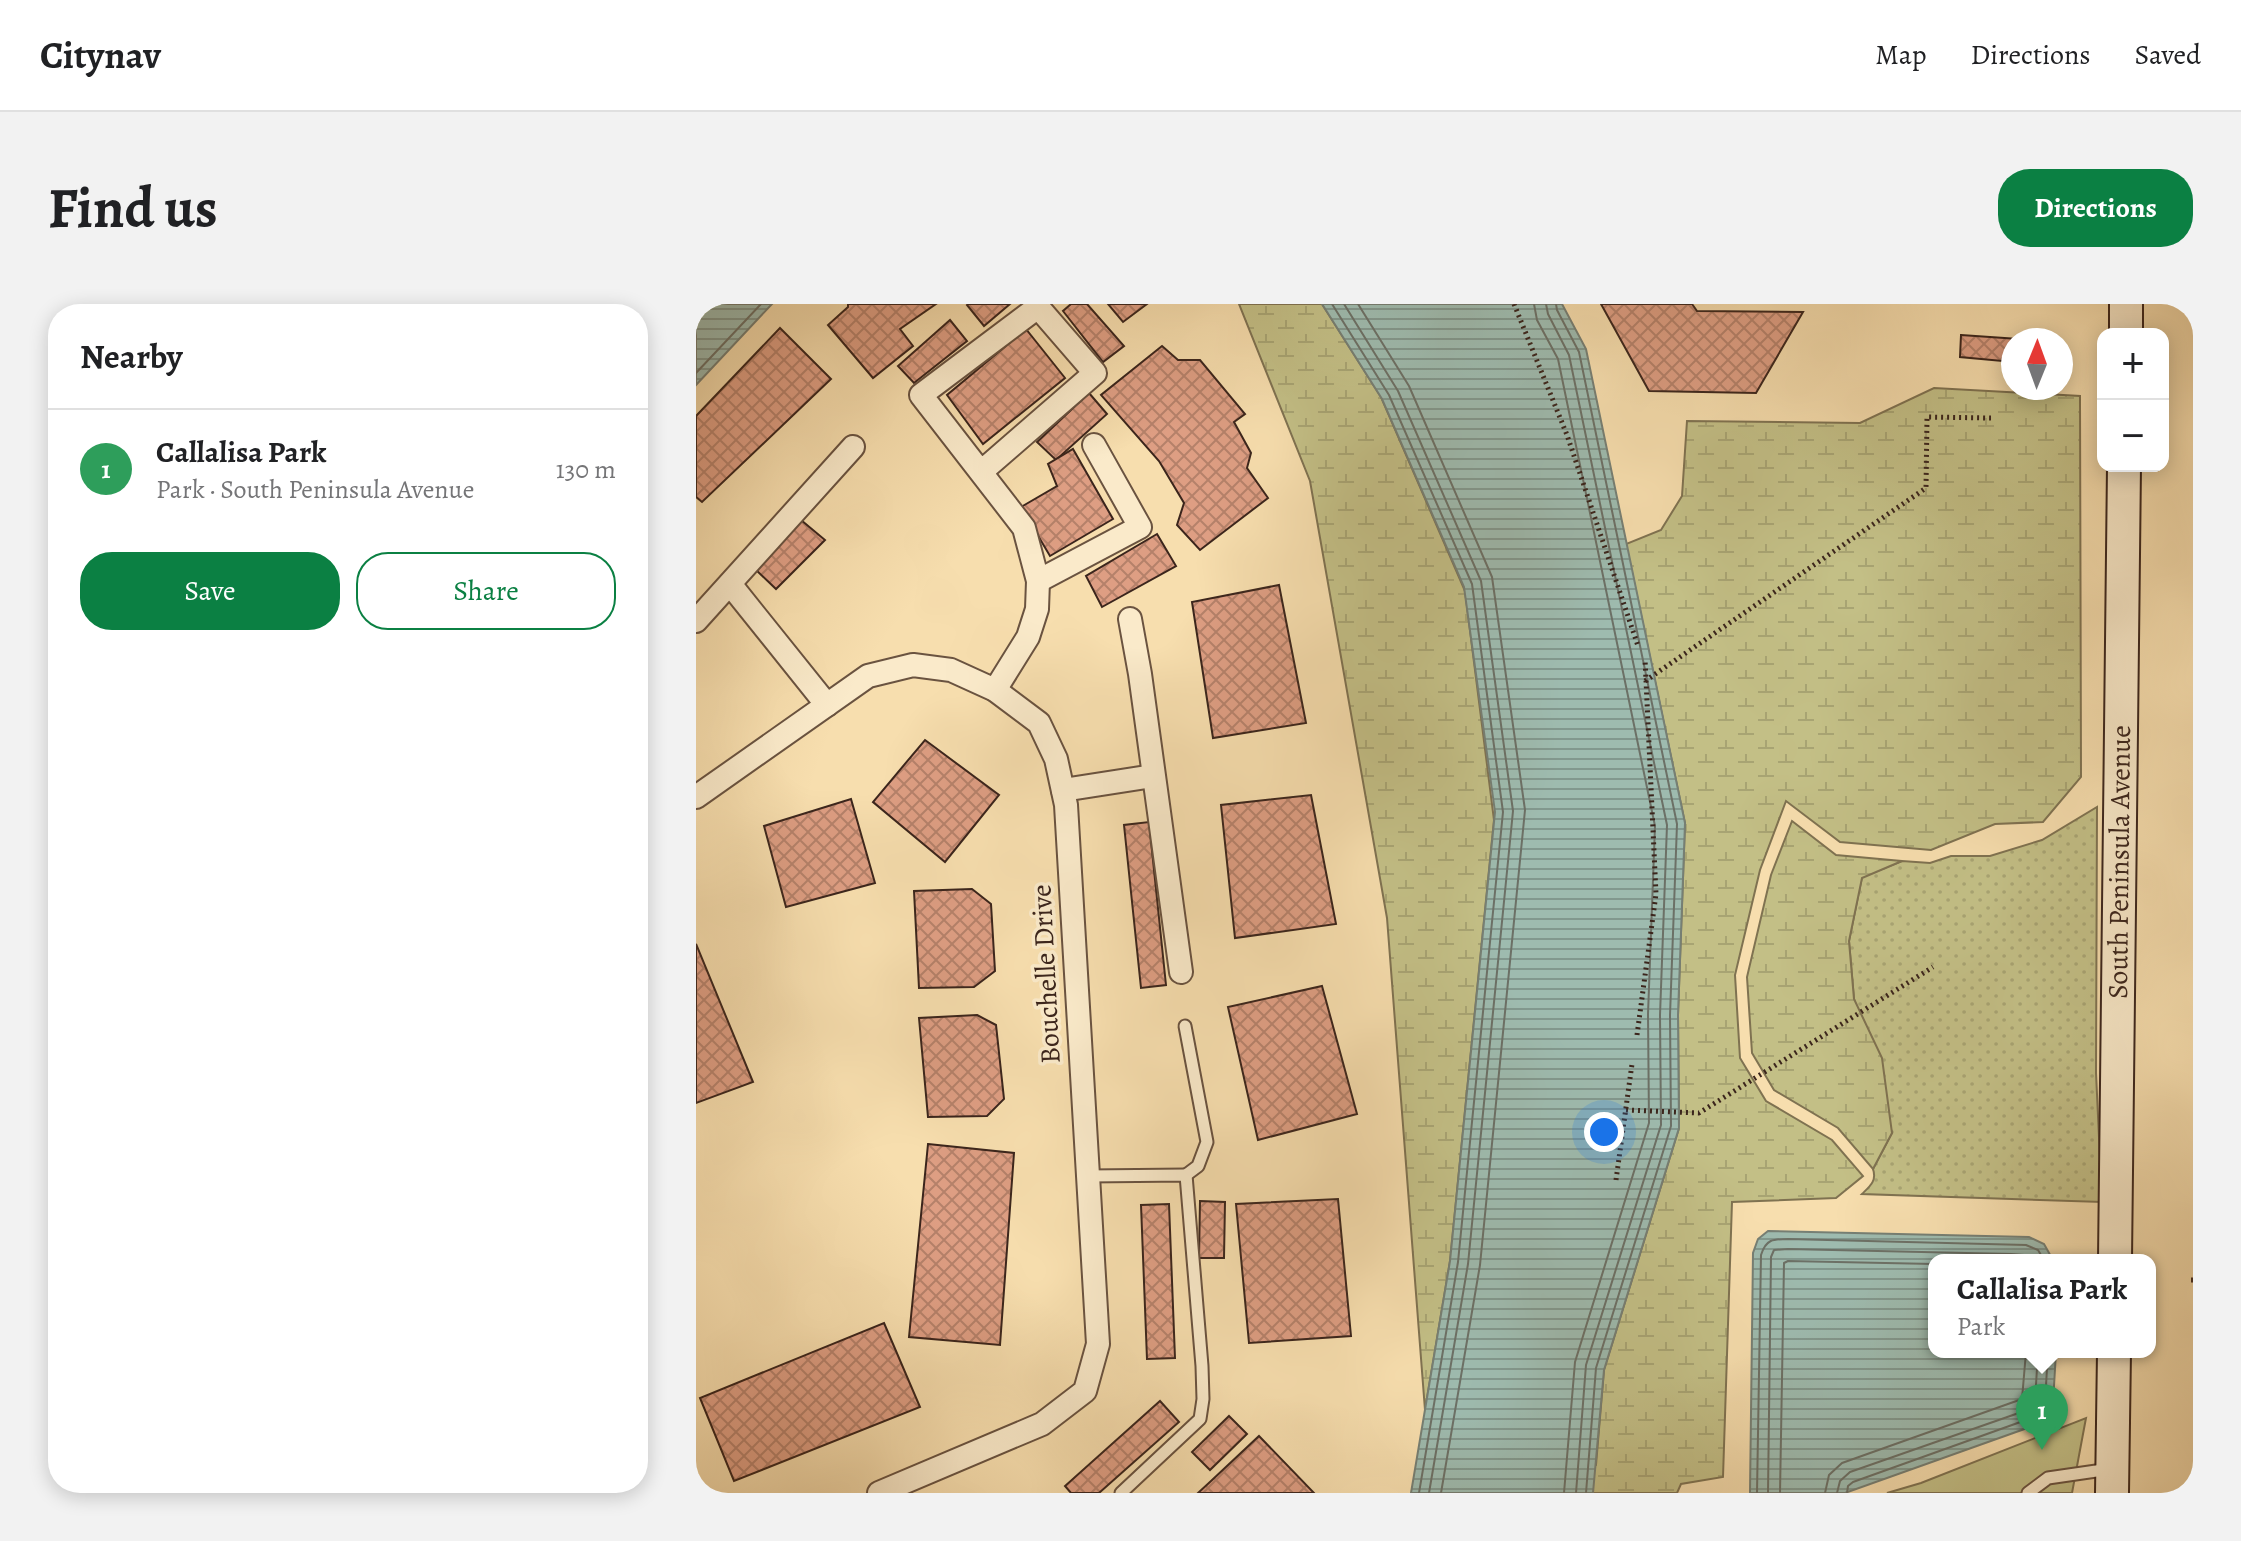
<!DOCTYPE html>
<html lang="en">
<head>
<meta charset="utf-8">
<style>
  body { margin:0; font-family:Alegreya,serif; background:#f2f2f2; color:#202124 }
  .controls { position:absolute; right:24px; top:24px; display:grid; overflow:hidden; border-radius:16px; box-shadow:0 4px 20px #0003 }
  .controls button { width:72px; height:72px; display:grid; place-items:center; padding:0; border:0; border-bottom:2px solid #e0e0e0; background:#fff; color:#202124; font:40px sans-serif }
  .compass { position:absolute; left:1305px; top:24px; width:72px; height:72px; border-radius:50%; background:#fff; box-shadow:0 4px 20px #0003; rotate:1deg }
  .you { position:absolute; left:908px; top:828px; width:28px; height:28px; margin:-20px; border:6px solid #fff; border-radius:50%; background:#1a73e8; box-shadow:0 0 0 12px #1a73e833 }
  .badge { display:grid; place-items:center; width:52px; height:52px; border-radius:50%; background:#0b8043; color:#fff; font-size:26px; font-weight:700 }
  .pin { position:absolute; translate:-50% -66px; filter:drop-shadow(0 2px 4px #0008) }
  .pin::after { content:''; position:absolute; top:42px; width:28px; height:24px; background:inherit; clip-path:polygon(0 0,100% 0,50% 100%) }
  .popup { position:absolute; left:1232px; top:950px; width:228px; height:104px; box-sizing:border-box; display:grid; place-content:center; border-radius:16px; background:#fff; filter:drop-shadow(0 2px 6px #0005); font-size:26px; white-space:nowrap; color:#757577 }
  .popup b { font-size:30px; color:#202124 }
  .popup::after { content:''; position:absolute; left:50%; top:100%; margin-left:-16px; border:16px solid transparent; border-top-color:#fff }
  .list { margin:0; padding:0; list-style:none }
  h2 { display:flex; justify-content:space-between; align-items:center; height:104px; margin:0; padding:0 32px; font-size:34px }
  h2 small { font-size:26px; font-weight:400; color:#757577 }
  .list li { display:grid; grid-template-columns:52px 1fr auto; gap:24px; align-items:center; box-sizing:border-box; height:120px; padding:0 32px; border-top:2px solid #e0e0e0 }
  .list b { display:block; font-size:30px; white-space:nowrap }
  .list p { margin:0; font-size:26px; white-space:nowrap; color:#757577 }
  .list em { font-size:26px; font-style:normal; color:#757577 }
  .actions { display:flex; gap:16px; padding:24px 32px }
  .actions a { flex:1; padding:18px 0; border:2px solid #0b8043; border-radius:32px; text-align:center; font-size:28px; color:#0b8043 }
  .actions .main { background:#0b8043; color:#fff }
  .map { position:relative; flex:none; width:1497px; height:1189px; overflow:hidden; border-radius:32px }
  header { display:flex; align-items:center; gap:48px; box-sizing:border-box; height:112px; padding:0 40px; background:#fff; border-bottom:2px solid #e0e0e0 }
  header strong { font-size:38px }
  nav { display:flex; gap:44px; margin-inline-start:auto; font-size:28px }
  .intro { display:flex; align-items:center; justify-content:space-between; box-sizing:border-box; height:192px; padding:0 48px }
  h1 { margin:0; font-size:56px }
  .button { padding:20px 36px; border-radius:32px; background:#0b8043; color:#fff; font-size:28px; font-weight:700 }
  main { display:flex; gap:48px; padding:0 48px }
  aside { flex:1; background:#fff; border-radius:32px; box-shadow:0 4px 20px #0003 }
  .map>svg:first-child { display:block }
  .grass { fill:url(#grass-dots); stroke:#7f7251; stroke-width:2 }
  .wetland { fill:url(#wetland-marsh); stroke:#7f7251; stroke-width:2 }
  .green { fill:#c3bf86; stroke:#7f7251; stroke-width:2 }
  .water { fill:url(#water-rules); stroke:#767f74; stroke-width:2 }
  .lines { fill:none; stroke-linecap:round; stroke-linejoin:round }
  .shore { stroke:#6c7066; stroke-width:2 }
  .building { fill:url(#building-cross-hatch); stroke:#3b251c; stroke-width:2 }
  .service-casing { stroke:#6a5340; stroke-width:15 }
  .minor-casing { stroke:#6a5340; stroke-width:26 }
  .secondary-casing { stroke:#3b251c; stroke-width:36 }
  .path { stroke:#3b251c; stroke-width:5; stroke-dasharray:2 4; stroke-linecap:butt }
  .service { stroke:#faeaca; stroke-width:11 }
  .minor { stroke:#faeaca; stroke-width:22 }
  .secondary { stroke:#faeaca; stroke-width:32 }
  .labels { text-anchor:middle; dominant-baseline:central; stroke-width:7; stroke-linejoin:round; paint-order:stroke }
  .street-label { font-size:28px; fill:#3b251c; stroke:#faeaca }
</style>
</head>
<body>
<header>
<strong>Citynav</strong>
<nav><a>Map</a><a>Directions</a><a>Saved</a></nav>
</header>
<div class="intro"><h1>Find us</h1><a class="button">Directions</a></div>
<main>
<aside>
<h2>Nearby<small></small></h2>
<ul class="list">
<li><span class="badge" style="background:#2e9e5b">1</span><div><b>Callalisa Park</b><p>Park · South Peninsula Avenue</p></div><em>130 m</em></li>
</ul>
<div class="actions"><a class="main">Save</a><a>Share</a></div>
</aside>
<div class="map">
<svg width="1497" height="1189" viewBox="0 0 1497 1189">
  <defs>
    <pattern id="grass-dots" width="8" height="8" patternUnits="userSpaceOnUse" patternTransform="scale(2)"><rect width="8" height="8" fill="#c3bf86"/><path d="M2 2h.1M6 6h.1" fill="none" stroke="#a8a473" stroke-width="1.8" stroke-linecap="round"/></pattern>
    <pattern id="wetland-marsh" width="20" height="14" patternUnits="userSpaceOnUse" patternTransform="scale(2)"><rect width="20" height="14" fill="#c3bf86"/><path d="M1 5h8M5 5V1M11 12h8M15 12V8" fill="none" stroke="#a8a473"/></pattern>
    <pattern id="water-rules" width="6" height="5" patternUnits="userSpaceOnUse" patternTransform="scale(2)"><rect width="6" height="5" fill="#9ebbaf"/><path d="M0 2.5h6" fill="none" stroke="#82988e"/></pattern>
    <pattern id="building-cross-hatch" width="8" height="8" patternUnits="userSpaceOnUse" patternTransform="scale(2)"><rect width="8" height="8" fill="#de9e83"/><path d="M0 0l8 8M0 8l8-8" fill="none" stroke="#b5816a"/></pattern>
  </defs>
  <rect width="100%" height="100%" fill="#f7deae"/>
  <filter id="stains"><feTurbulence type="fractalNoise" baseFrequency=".0025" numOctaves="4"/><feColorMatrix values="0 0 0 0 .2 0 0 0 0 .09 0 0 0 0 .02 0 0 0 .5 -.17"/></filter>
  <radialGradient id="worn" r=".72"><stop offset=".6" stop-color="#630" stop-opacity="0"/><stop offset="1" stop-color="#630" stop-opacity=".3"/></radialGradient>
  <path class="grass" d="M1401 503 1400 769 1406 898 1166 890C1174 882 1181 877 1177 865L1196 829 1158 695 1153 637 1166 573 1206 557 1234 559 1255 552H1294L1346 536Z"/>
  <g class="wetland">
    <polygon points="543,0 626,0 685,93 769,287 798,516 754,957 729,1106 691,614 614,177"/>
    <polygon points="1238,84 1384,92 1385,473 1347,518 1299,520 1235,546 1144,538 1090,497 1064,566 1039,671 1044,754 1070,797 1136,836 1167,872 1140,894 1036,898 1027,1173 985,1180 981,1189 867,1189 900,1161 908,1066 983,824 982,711 989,519 930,240 965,226 986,192 991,117 1164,119"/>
    <polygon points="1096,517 1140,551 1206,557 1166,574 1153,637 1158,695 1186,754 1196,829 1177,865 1142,824 1078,786 1056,749 1051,673 1075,571"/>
  </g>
  <polygon class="green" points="1390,1114 1376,1189 1191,1189 1225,1179"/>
  <g class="water">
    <polygon points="0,0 76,0 0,81"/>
    <polygon points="626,0 866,0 890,45 989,519 982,711 983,824 908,1066 897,1189 715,1189 754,957 799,508 768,283 686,95"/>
    <polygon points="1072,927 1333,933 1348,940 1357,956 1238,956 1238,1048 1360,1048 1357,1099 1351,1117 1149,1189 1054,1189 1057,949 1062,935"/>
  </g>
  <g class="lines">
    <g class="shore">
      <polyline points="636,0 693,91 776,280 807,508 762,958 723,1189"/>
      <polyline points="648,0 702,87 785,277 817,507 772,960 733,1189"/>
      <polyline points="662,0 713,82 796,273 829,506 784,961 745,1189"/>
      <polyline points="838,0 841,16 862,55 959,522 952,710 953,819 879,1058 868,1189"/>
      <polyline points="850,0 852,10 873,51 971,521 964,711 965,821 890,1061 880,1189"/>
      <polyline points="860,0 861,6 883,48 981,520 974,711 975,822 900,1064 890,1189"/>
      <polyline points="0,69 65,0"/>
      <path d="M1061 1189 1065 951C1070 935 1077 935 1092 935L1330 941 1342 946 1348 956"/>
      <polyline points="1072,1189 1075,953 1078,946 1092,945 1315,950 1328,951 1337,956"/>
      <polyline points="1084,1189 1088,959 1092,957 1238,960"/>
      <polyline points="1129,1189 1133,1171 1146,1159 1326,1095 1330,1048"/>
      <polyline points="1141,1189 1144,1177 1154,1168 1337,1104 1339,1097 1342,1048"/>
      <polyline points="1151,1189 1152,1182 1157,1178 1344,1111 1349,1098 1352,1048"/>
    </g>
  </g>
  <g class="building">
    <polygon points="152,0 240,0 204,25 217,42 177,74 132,21 152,3"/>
    <polygon points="272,0 314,0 288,22 271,1"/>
    <polygon points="375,0 391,0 428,42 407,58 367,7"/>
    <polygon points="412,0 451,0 427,18"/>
    <polygon points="905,0 996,0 1001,7 1107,8 1060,89 953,87"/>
    <polygon points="254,16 271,37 218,79 202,62"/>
    <polygon points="84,24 135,75 6,198 0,193 0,112"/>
    <polygon points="330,25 369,74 287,140 251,91"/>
    <polygon points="1265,31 1323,35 1317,36 1317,58 1264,53"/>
    <polygon points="466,42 482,56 504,56 549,110 538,118 555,149 551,164 572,194 504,246 481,221 488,199 463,157 405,91"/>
    <polygon points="393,89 411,110 360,156 341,138"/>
    <polygon points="377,145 417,215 354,252 325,203 361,182 352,160"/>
    <polygon points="105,216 129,236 80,285 59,265"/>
    <polygon points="461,230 480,262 406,303 390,272"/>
    <polygon points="583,281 610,419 517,434 496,298"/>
    <polygon points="229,436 303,491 249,558 177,498"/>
    <polygon points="615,491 640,620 539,634 525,501"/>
    <polygon points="155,495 179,579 90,603 68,522"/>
    <polygon points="453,518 470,681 445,684 428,521"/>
    <polygon points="276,585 295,600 299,667 278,683 223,684 218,587"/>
    <polygon points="0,640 57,778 0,799"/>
    <polygon points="626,682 661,810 562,836 532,703"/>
    <polygon points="281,711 300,721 308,795 291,812 232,813 223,714"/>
    <polygon points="232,840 318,849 304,1041 213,1033"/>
    <polygon points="642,895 655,1032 553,1039 540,900"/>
    <polygon points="504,897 529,898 528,954 503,954"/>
    <polygon points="473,900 479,1054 451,1055 445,901"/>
    <polygon points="188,1019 224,1103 38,1177 4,1094"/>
    <polygon points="464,1097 483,1118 403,1189 375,1189 369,1182"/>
    <polygon points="533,1112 551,1130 514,1166 496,1148"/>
    <polygon points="563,1132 618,1189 502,1189 515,1177"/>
  </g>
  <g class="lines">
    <g class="service-casing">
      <g id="service">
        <polyline points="489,722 511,838 502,862 490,871"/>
        <polyline points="392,872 490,871 506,1062 507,1095 504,1115 425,1189"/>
        <polyline points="1332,1189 1352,1174 1414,1165"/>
      </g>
    </g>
    <g class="minor-casing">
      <g id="minor">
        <polyline points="285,168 399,69 342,3 225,91 328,224 342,277 341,305 332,333 299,386"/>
        <polyline points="342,277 444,223 398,141"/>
        <polyline points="34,280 131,401"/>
        <polyline points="434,315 444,370 485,668"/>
        <polyline points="0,317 157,143"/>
        <polyline points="367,486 457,472"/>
        <polyline points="0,493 172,372 217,361 255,366 299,386 343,419 360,455 370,501 402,1040 389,1087 346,1120 183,1189"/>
      </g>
    </g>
    <g class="secondary-casing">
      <g id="secondary">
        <polyline points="1430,30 1430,0"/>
        <path id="s1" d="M1419 956 1428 162"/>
        <polyline points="1416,1189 1418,1048"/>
      </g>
    </g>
    <g class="path">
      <polyline points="818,0 871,131 942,342"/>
      <polyline points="949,377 1230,184 1231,113 1295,114"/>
      <polyline points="941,731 960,590 949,355"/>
      <polyline points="930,806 1003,809 1237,663"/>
      <polyline points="920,876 936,760"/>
      <polyline points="1495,976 1497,976"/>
    </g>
    <use href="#service" class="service"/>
    <use href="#minor" class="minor"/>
    <use href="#secondary" class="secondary"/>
  </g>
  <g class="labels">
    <g class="street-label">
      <text stroke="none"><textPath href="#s1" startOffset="398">South Peninsula Avenue</textPath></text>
      <text transform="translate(350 670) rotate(-93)">Bouchelle Drive</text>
    </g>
  </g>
  <rect width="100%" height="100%" filter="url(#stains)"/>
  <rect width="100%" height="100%" fill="url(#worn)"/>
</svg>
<div class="controls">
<button>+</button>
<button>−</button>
</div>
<svg class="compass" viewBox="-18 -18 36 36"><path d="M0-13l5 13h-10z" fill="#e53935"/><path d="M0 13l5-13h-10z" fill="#757577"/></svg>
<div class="you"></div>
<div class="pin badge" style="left:1346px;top:1146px;background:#2e9e5b">1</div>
<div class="popup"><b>Callalisa Park</b>Park</div>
</div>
</main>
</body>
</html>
